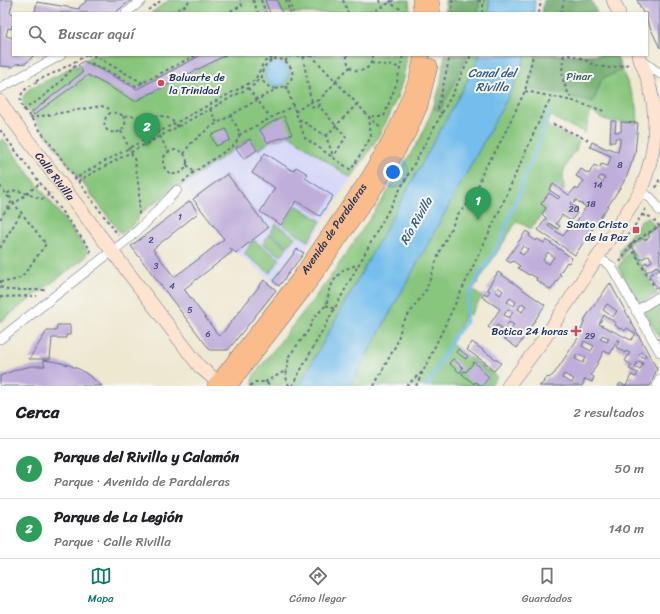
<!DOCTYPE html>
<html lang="es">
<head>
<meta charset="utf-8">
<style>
  body { margin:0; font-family:Sriracha,sans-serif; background:#f2f2f2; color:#202124 }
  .you { position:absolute; left:393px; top:172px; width:14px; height:14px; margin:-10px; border:3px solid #fff; border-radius:50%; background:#1a73e8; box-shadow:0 0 0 6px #1a73e833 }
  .badge { display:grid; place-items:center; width:26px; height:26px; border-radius:50%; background:#0f766e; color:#fff; font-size:13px; font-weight:700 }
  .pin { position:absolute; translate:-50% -33px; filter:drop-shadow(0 1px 2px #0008) }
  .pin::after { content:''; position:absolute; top:21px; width:14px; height:12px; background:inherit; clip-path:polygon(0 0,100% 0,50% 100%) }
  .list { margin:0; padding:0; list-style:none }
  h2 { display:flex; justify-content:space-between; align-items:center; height:52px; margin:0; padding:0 16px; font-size:17px }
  h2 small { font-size:13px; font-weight:400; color:#757577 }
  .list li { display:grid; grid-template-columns:26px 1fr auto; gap:12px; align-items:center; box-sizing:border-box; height:60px; padding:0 16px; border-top:1px solid #e0e0e0 }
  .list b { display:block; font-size:15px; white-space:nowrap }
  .list p { margin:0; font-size:13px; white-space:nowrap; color:#757577 }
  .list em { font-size:13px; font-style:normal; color:#757577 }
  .icon { flex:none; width:22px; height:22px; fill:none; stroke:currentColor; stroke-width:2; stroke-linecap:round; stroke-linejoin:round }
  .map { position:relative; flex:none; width:660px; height:386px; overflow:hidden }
  .search { position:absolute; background:#fff; box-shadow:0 1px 3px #0004; left:12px; right:12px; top:12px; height:44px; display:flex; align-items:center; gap:10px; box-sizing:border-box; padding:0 14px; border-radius:0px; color:#757577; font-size:15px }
  .sheet { height:172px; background:#fff }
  nav { display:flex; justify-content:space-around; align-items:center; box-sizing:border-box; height:56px; border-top:1px solid #e0e0e0; background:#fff; font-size:11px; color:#757577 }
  nav a { display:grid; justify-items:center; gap:2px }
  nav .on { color:#0f766e }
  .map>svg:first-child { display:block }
  .built { fill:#d6d8f8 }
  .green { fill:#88c67d; stroke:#527a6e }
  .forest { fill:#6eab6c; stroke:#446d65 }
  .water { fill:#73beec; stroke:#4776a5 }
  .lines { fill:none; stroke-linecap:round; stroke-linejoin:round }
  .stream { stroke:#73beec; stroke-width:3.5 }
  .building { fill:#bfadda; fill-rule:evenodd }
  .street-casing { stroke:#657086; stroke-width:10 }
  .secondary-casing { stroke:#657086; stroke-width:14 }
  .primary-casing { stroke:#657086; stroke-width:16 }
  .path { stroke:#657086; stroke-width:2; stroke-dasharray:3 3; stroke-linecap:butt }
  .street { stroke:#fff; stroke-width:9 }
  .secondary { stroke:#fde4d1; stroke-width:13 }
  .primary { stroke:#fabc8b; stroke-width:15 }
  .poi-dot { fill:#d1495b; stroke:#f6f6f2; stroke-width:1.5 }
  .labels { text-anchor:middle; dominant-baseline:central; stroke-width:4; stroke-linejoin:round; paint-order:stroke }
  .number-label { font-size:9px; fill:#444e7d }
  .park-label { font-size:11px; fill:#3c5c67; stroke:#f6f6f2 }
  .poi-label { font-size:11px; fill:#1b2f5e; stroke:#f6f6f2; text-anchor:end }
  .street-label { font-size:11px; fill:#1b2f5e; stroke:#f6f6f2 }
  .water-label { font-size:12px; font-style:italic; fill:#355a89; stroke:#f6f6f2 }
</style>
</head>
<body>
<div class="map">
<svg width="660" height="386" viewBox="0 0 660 386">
  <rect width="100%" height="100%" fill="#f6f6f2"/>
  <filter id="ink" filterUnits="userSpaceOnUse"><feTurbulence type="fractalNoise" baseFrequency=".025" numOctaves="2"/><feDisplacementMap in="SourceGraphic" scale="8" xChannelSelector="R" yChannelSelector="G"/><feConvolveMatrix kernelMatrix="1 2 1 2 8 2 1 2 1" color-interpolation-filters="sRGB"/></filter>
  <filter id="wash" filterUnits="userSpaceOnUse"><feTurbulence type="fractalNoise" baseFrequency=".012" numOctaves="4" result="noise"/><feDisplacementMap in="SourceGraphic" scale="16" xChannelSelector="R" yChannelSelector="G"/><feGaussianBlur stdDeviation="0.9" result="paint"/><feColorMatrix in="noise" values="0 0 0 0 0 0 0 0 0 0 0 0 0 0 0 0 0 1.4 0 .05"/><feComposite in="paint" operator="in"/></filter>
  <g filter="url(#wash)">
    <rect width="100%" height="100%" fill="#efe8d1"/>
    <polygon class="built" points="289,135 351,178 304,253 279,286 230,248 220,234 183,185 250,138 270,141 282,138"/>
    <g class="green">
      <polygon points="169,0 265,0 270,13 151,13"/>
      <polygon points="277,0 409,0 410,13 282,13"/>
      <polygon points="445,0 489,0 489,13 446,13"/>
      <polygon points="92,55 201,55 137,89 84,61"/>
      <path d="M226 55H407C405 66 404 77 400 88 390 121 370 151 351 178L289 135 282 138 270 141 259 150 250 138 183 185 178 186 167 193 159 200 142 212 139 215 136 222 121 234 24 105 23 100V97L29 89 58 75 74 65 75 67 78 65 82 72 136 101Z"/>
      <polygon points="445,55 480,55 464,87 299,386 255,386 253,385 253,378 254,375 329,279 383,199 421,137 433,108 440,86"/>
      <polygon points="526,55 616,55 637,106 638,123 611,121 603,119 591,111 585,133 555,119 551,115 547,126 579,142 575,152 571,155 563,173 564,191 553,184 549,190 549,193 542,204 546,208 531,229 517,221 473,290 482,297 470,315 466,312 460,327 451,344 497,377 490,386 350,386 512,90"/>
      <polygon points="3,139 87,250 86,257 0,322 0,141"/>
      <polygon points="296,205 321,221 308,241 283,225"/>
      <path d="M645 218C651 218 653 223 655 228L630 243 621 259 620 255V250L640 221Z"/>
      <polygon points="276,224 295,237 288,246 270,233"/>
      <polygon points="269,234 287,247 281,256 263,244"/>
      <polygon points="253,240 280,259 270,273 244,254"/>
      <polygon points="631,248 657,294 641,303 638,303 618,267"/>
      <polygon points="660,301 660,339 645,312 645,311"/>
    </g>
    <g class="forest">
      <polygon points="445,0 480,0 478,13 446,13"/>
      <polygon points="544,0 591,0 597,13 542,13"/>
      <polygon points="445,55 467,55 450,92 440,111 433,108 440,86"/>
      <polygon points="536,55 616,55 622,70 602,79 593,103 559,93 531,89 529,86"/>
    </g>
    <g class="water">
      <polygon points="489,0 535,0 534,13 489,13"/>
      <polygon points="480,55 526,55 512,90 350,386 299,386 464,87"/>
      <circle cx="277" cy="74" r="12"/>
    </g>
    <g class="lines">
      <polyline class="stream" points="428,386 455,334 459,331 464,325 466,320 468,301 471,292 476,281 501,241 510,215 519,194 524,178 538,143 543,126 549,113"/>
    </g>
    <g id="blocks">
      <g class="building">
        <polygon points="0,0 13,0 10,13 13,14 13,26 12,25 11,29 8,28 6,36 13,38 13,55 34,55 26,63 16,64 12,67 0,66"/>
        <polygon points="85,0 131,0 115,13 37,13 35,11 37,2 79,9 80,6 86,2"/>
        <polygon points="265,0 277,0 282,13 270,13"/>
        <polygon points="637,0 660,0 660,48 647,21 647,13 643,13"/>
        <polygon points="201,55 226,55 136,101 135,101 88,75 34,115 32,112 83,72 78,65 84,61 137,89"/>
        <polygon points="284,116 292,134 282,138 270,141 268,143 259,129"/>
        <path d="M611 121H616L615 132H621V122L638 123 635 154 628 173 623 183 612 200 575 255 538 230 546 218 542 214 546 208 541 204 549 193 558 199 560 197 549 190 553 184 569 195 575 188 578 190 584 181 576 176 581 169 589 174 594 165 600 168 601 164 608 166 611 156 590 147 592 142 607 149 608 148 618 152 620 142V138H615V142H610ZM601 176 605 178 603 182 598 179ZM576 200 586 207 575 224 573 222 563 236 548 226 549 223 558 229 560 226 556 224 562 215 571 221 577 213 575 212 577 208 570 204 571 202 574 203Z"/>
        <polygon points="226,129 230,140 216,146 211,135"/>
        <polygon points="250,139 257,150 244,159 236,148"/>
        <polygon points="265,153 293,171 296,167 308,174 305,178 333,196 320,216 296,201 281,225 260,212 275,188 252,173"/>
        <polygon points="227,174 268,228 236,253 230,248 232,252 184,289 219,336 221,335 264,280 276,290 228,350 210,350 131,246 190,201 198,213 153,249 174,277 196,261 224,239 193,199"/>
        <polygon points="660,226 660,249 659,250 660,251 660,258 659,259 660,260 660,290 659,291 649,275 659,269 657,266 647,272 643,264 646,262 647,264 652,261 649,255 640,260 631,244 642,238 644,240 647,239 650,237 648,234"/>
        <path d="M526 231 530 234 529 236 536 241 537 239 544 243 546 240 572 258 569 263 567 262 559 274 561 275 551 290 536 280 537 278 530 274 529 275 518 268 520 266 513 261 511 263 506 260ZM523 246 528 249 523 255 519 252ZM548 252 554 257 549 264 543 260Z"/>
        <polygon points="297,249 304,253 279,286 273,281"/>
        <path d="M498 272 545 305 517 348 498 334 502 328 497 325 493 331 488 327 500 309 482 297 484 293 487 295 490 291 487 289ZM498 287 503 291 500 295 495 291ZM510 298 516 302 514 306 507 302ZM522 303 526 306 522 312 518 309ZM508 309 513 312 509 318 504 315ZM509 322 514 325 510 331 505 328Z"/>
        <path d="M610 283 657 369 650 386H618L620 383 626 386 631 375 636 377 638 373 629 369 632 365 625 361 630 353 626 351 625 353 616 347 620 341 618 339 610 354 604 351 591 375 594 377 592 382 585 379 582 386H539L544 382 543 381 548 377 549 378 554 374 578 338 586 317ZM607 304 617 311 613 317 603 310ZM604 315 616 323 615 325 620 329 621 328 625 331 627 328 636 334 631 340 599 324ZM602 335 609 338 607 342 600 339ZM584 341 594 346 591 351 582 346ZM641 352 646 355 645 358 638 355ZM577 354 586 358 583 363 575 359ZM638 361 643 363 640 370 635 367ZM564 374 574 379 572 383 562 378Z"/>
        <polygon points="57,325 70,325 70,335 66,335 66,338 52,338 50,359 29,359 47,331 56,331"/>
        <polygon points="472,342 501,363 494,371 489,368 490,366 467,350"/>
        <polygon points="458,349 468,356 466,359 456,352"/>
        <polygon points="453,359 463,368 460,373 449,363"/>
        <polygon points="43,360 57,362 69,365 81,370 91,377 102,386 0,386 0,376 18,369 32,366 45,366"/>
        <polygon points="474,362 480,367 480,369 489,377 482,386 475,382 474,384 462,374 464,371 466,372"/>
      </g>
    </g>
  </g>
  <g filter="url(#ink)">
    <use href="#blocks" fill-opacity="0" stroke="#657086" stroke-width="1"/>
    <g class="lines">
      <g class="street-casing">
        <g id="street">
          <polyline points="126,13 142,0"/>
          <polyline points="640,59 660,74"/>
          <polyline points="0,88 61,55"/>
          <polyline points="640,192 651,198 660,211"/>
          <polyline points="597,257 611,266 660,352"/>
          <polyline points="636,311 660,296"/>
          <path d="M0 339 112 251C137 234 156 212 177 190"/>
          <polyline points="657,386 660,379"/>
        </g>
      </g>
      <g class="secondary-casing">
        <g id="secondary">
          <polyline points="613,0 619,13"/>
          <path id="s1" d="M0 101 11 118 200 367 218 382"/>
          <path d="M508 386 544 339 640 192C660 145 660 101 638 55"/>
        </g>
      </g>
      <g class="primary-casing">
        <g id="primary">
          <polyline points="420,0 421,13"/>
          <polyline points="431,0 433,13"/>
          <path id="s2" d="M215 386 298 280 369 177 396 129 417 79 422 55"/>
          <polyline points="229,386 306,287 379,182 408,133 420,106 430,66"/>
        </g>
      </g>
      <g class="path">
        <polyline points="253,0 258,13"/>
        <polyline points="261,0 266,13"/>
        <polyline points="286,0 290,13"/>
        <polyline points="289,0 293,13"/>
        <polyline points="343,0 348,13"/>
        <polyline points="379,0 381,6"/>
        <polyline points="391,0 390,3 404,11 404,13"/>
        <polyline points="452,0 453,13"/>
        <polyline points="478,0 484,3"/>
        <polyline points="148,10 162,0"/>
        <polyline points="172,12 187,5 189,0"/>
        <polyline points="225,13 242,6 240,0"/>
        <polyline points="370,13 395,0"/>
        <polyline points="482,13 484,0"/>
        <polyline points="539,13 541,0"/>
        <polyline points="561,13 564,0"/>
        <polyline points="87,55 95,56 143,83"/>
        <path d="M297 55C302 58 306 58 311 55"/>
        <polyline points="311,55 375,123 382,127"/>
        <path d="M347 55C345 76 373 76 372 55"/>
        <path d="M564 55C560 73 563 86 573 101"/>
        <polyline points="568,55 579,57 594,65 610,68 630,64"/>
        <polyline points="303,57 310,95 312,101"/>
        <polyline points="285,61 291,55"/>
        <polyline points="91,63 136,86 196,55"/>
        <polyline points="371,63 400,67"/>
        <polyline points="36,81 56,72 87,55"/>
        <polyline points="335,81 350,67"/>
        <path d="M37 82C26 88 17 93 22 106L118 235"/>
        <polyline points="286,86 305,138 351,170 371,137 369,116 384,116 397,82 403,55"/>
        <polyline points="248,88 270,117"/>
        <polyline points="525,91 573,101 604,111"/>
        <polyline points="318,101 336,82"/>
        <polyline points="319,106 317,108 314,108 311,105 311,102 315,100 318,101 320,104 319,106 346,137 333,157"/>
        <polyline points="210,109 217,123"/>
        <polyline points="23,110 40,99 56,86 75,66 76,61"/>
        <polyline points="295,112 307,104 311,103"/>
        <polyline points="442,114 438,108 450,55"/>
        <path d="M123 116C134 135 100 139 105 120 107 111 117 111 123 116 131 115 138 117 146 118 149 118 152 117 155 116 165 115 172 119 178 127"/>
        <polyline points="30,118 101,106 108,108 110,113"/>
        <polyline points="299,119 326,136 333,156"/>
        <polyline points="553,124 573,133 588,140"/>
        <polyline points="0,130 90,249 90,256"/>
        <polyline points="121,131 135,161 139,190 139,215"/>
        <polyline points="239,135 293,106"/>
        <polyline points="160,136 168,152"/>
        <polyline points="326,136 357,104"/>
        <circle cx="175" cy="162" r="12"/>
        <path d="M184 154 189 145 209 128 276 89C288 87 298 76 289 65 272 44 245 83 276 89"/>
        <polyline points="187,165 193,171"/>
        <polyline points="73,180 94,167 255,80 264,62 279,55"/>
        <polyline points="78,181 254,85 262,75"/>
        <path d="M183 182 194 172 233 146C245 134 237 126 229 116"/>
        <polyline points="0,186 9,198"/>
        <polyline points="656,188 660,178"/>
        <polyline points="8,209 40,183"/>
        <polyline points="642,215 651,217"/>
        <polyline points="0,219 12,201 8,193 16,190 42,199 52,193"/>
        <polyline points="624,241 642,215 646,208"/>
        <polyline points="630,246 655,288"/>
        <polyline points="0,248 21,213"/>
        <polyline points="620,262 630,246 631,244 659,226 654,220"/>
        <polyline points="0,280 0,284"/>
        <polyline points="0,282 11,281 22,277 46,244 12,201"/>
        <polyline points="0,287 8,290 45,290"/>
        <polyline points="0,297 37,296"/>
        <polyline points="326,305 335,309"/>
        <polyline points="265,382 287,370"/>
        <polyline points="250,386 255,382 265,382 271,386"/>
        <polyline points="289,386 286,377 289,356 308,331 313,319 326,305 328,298 329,290 335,279 343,270 359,264"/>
        <polyline points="292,386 453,93 471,55"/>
        <polyline points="374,386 397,343 402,324 426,290 440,251 458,214 474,198 484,169 498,147 525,91 533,55"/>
        <polyline points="406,386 422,372"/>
        <polyline points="416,386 498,214 544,110 552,97"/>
      </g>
      <use href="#street" class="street"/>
      <use href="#secondary" class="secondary"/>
      <use href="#primary" class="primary"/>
    </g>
  </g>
  <g class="poi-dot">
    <circle cx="161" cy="83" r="4"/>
    <rect x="632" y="226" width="8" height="8" rx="2"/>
    <path d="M574 325h4v4h4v4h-4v4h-4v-4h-4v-4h4z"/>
  </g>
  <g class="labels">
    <g class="number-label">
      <text x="620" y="165">8</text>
      <text x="598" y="185">14</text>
      <text x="591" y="204">18</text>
      <text x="574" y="209">20</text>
      <text x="180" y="217">1</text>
      <text x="151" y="240">2</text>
      <text x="156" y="266">3</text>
      <text x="172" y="286">4</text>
      <text x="190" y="310">5</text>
      <text x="208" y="334">6</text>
      <text x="590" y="336">29</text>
    </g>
    <g class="park-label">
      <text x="579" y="76">Pinar</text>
    </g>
    <g class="poi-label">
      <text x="169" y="77" text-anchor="start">Baluarte de<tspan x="169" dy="13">la Trinidad</tspan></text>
      <text x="628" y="224">Santo Cristo<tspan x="628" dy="13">de la Paz</tspan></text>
      <text x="568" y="331">Botica 24 horas</text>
    </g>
    <g class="street-label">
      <text stroke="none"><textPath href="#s1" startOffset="93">Calle Rivilla</textPath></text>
      <text stroke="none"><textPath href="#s2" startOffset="197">Avenida de Pardaleras</textPath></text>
    </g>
    <g class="water-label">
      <text x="492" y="73">Canal del<tspan x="492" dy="14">Rivilla</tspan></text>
      <text transform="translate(416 221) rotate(-60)">Río Rivilla</text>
    </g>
  </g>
</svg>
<div class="you"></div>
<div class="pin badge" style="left:478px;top:220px;background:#2e9e5b">1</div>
<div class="pin badge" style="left:147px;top:146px;background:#2e9e5b">2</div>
<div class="search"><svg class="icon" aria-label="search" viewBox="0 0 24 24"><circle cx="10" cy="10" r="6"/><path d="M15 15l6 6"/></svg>Buscar aquí</div>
</div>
<section class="sheet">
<h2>Cerca<small>2 resultados</small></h2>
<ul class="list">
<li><span class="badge" style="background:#2e9e5b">1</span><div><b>Parque del Rivilla y Calamón</b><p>Parque · Avenida de Pardaleras</p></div><em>50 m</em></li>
<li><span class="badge" style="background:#2e9e5b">2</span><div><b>Parque de La Legión</b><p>Parque · Calle Rivilla</p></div><em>140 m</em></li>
</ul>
</section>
<nav>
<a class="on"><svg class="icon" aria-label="map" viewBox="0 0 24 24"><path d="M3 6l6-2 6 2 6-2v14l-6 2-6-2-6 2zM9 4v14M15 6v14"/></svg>Mapa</a>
<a><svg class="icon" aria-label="directions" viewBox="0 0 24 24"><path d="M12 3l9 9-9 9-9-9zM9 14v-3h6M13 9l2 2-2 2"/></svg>Cómo llegar</a>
<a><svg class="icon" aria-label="saved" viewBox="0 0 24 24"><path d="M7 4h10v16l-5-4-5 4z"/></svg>Guardados</a>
</nav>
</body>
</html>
